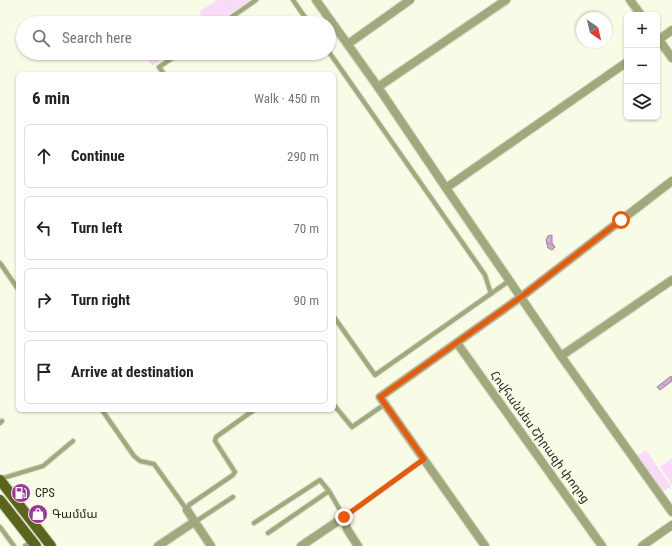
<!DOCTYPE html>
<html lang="en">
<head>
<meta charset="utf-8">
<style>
  body { margin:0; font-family:"Roboto Condensed","Noto Sans Armenian",sans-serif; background:#f6f6f6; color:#222 }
  .controls { position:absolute; right:12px; top:12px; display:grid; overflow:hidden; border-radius:6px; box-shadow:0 1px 3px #0004 }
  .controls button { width:36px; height:36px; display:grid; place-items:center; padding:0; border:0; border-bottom:1px solid #e0e0e0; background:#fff; color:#222; font:20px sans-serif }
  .compass { position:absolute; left:576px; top:12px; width:36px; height:36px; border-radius:50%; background:#fff; box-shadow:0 1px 3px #0004; rotate:146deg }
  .stop { position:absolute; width:12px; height:12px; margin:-9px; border:3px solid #ea580c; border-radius:50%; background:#fff }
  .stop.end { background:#ea580c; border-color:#fff; box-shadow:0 1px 4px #0008 }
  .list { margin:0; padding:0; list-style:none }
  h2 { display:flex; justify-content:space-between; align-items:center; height:52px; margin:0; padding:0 16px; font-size:17px }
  h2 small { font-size:13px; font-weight:400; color:#767676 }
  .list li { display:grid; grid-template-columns:26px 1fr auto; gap:12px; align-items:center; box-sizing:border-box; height:64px; margin:0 8px 8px; padding:0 8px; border:1px solid #e0e0e0; border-radius:6px }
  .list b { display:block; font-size:15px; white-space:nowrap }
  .list em { font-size:13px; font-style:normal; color:#767676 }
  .icon { flex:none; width:22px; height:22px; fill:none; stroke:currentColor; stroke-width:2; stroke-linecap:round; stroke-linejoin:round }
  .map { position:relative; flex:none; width:672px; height:546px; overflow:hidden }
  .search { position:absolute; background:#fff; box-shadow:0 1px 3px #0004; left:16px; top:16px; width:320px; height:44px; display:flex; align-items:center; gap:10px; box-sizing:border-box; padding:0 14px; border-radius:22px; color:#767676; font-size:15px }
  .panel { position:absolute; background:#fff; box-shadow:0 1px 3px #0004; left:16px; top:72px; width:320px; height:340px; border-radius:6px }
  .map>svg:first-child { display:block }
  .grass { fill:#f8dbf7 }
  .water { fill:url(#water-waves); stroke:#a2839f }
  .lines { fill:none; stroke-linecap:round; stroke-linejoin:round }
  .lane-casing { stroke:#d3d6c3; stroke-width:6 }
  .street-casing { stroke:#d3d6c3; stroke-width:10 }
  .primary-casing { stroke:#d3d6c3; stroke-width:12 }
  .lane { stroke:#a1a97c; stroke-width:4 }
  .street { stroke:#a1a97c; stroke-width:8 }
  .primary { stroke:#5b641d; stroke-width:10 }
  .route { stroke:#ea580c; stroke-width:5 }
  .labels { text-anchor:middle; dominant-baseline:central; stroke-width:3; stroke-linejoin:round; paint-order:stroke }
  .street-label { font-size:12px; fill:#282a22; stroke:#f8fce6 }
  .poi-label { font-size:12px; fill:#282a22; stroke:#f8fce6; text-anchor:start }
</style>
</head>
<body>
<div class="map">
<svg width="672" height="546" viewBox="0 0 672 546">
  <defs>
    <pattern id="water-waves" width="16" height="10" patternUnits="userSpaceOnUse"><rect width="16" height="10" fill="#d6a9d5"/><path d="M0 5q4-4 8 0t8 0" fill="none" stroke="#ae8aac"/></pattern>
  </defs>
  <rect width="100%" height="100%" fill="#f8fce6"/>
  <g class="grass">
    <polygon points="217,0 250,0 217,23 207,23 199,12"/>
    <polygon points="143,53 171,53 152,66"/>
    <polygon points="646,450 671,486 661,493 636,457"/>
    <polygon points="672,458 672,485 660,467"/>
  </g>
  <g class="water">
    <polygon points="552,235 552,243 555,247 552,250 548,248 546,240 548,236"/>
    <polygon points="671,376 672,381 660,390 657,387"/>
    <polygon points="549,449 556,459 552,461 545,451"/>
  </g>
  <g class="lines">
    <g class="lane-casing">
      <g id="lane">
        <polyline points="293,0 309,23"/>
        <polyline points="223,23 256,0"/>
        <polyline points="329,52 485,275 491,294"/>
        <polyline points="164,74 159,67 180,53"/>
        <polyline points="0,263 18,289"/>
        <polyline points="334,317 375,375 509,281"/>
        <polyline points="334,405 352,427 385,404"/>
        <polyline points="102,410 134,456 140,461 154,464 187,510 189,505 233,475 235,472 215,441 216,437 254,410"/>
        <polyline points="0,423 2,421"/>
        <polyline points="0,479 43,466 73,441"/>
        <polyline points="195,522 233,497"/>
        <polyline points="254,523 320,480 329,491 344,517 424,459"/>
        <polyline points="0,527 14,546"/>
        <polyline points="268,533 329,491"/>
        <polyline points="25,546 32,541"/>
      </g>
    </g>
    <g class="street-casing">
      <g id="street">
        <polyline points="316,0 378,87 446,188 561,356 672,512"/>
        <polyline points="630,0 641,15"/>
        <polyline points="657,37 672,58"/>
        <polyline points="657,41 672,30"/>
        <polyline points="348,44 410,0"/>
        <polyline points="378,87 506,0"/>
        <polyline points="446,188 627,62"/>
        <polyline points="457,343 602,546"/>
        <polyline points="561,356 672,280"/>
        <polyline points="187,510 211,546"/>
        <polyline points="158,546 194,522"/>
        <polyline points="301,546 344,517 347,529 358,546"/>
        <polyline points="485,546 380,397 521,297 672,181"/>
        <polyline points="642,546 672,525"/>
      </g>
    </g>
    <g class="primary-casing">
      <g id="primary">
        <polyline points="0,480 51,546"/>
        <polyline points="0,500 36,546"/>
      </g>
    </g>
    <use href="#lane" class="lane"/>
    <use href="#street" class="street"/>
    <use href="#primary" class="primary"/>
  </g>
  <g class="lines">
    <polyline class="route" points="344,517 424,459 380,397 521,297 621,220"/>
  </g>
  <defs>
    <g id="fuel-disc" transform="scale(1)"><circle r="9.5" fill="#9a369c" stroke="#f8fce6"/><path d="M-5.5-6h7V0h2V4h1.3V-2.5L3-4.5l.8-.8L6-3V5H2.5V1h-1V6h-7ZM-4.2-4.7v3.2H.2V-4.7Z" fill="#fff"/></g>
    <g id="shop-disc" transform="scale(1)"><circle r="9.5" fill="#9a369c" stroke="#f8fce6"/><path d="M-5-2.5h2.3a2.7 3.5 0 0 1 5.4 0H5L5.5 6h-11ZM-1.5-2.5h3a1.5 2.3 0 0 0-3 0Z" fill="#fff"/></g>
  </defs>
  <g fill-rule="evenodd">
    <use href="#fuel-disc" x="21" y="493"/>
    <use href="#shop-disc" x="38" y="514"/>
  </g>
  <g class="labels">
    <g class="street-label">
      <text transform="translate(540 437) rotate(54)">Հովհաննես Շիրազի փողոց</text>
    </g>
    <g class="poi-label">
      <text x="35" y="493">CPS</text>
      <text x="52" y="514">Գամմա</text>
    </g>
  </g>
</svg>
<div class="controls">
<button>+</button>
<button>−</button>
<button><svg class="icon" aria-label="layers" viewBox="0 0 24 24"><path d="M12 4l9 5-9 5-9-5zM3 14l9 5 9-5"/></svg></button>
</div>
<svg class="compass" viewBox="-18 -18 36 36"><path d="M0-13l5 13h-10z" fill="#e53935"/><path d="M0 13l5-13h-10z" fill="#767676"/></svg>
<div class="stop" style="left:621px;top:220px"></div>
<div class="stop end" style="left:344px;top:517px"></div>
<div class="search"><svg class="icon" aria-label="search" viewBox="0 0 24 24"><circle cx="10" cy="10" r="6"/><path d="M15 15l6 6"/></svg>Search here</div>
<section class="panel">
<h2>6 min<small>Walk · 450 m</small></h2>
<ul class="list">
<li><svg class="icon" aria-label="ahead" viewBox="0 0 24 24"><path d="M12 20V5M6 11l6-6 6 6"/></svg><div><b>Continue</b></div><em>290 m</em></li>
<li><svg class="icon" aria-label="left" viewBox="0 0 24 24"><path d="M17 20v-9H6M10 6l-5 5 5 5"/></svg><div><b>Turn left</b></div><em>70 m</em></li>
<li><svg class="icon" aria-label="right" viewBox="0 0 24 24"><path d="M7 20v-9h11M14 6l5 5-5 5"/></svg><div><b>Turn right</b></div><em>90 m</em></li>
<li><svg class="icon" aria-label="arrive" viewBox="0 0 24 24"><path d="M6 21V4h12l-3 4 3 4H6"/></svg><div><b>Arrive at destination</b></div></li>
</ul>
</section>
</div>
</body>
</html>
